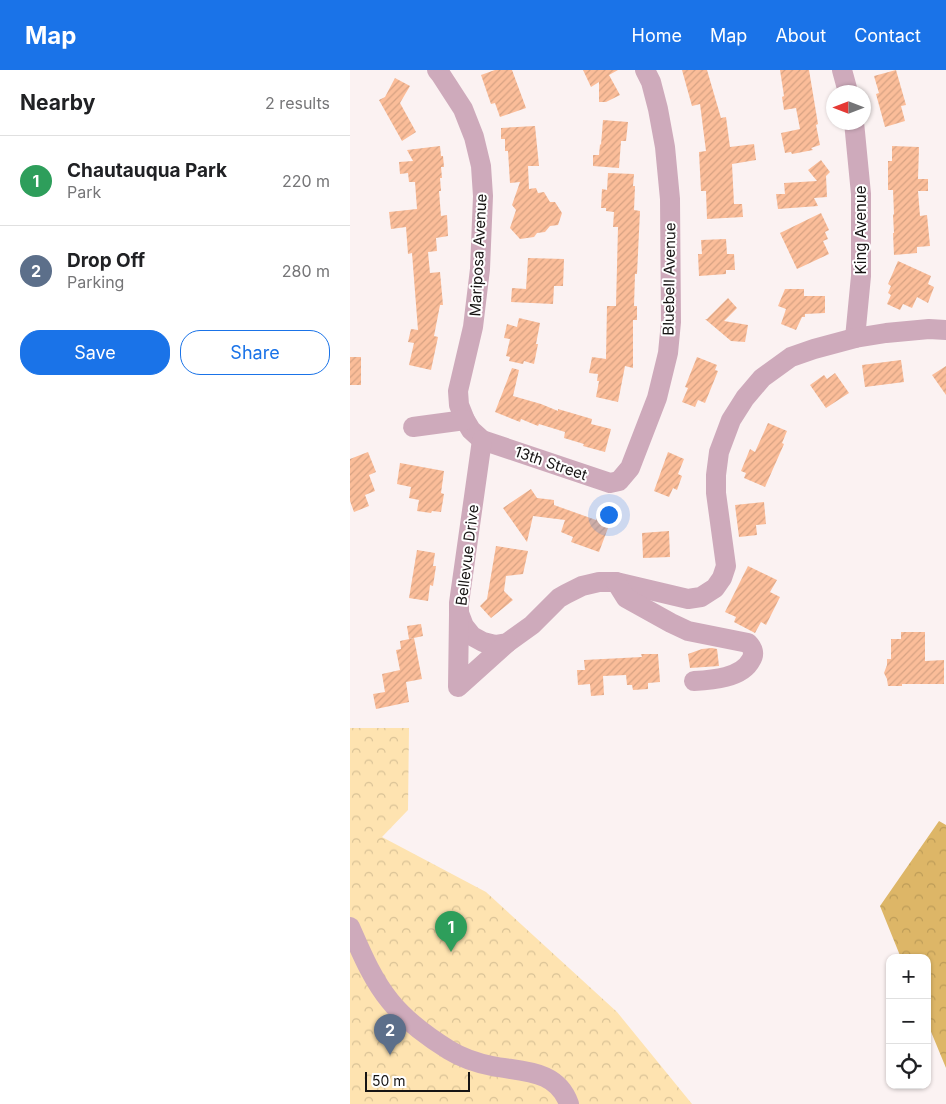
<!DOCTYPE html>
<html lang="en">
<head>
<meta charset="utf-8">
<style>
  body { margin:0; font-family:Inter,sans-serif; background:#f2f2f2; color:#202124 }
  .controls { position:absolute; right:15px; bottom:15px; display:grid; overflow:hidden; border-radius:10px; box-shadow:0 1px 4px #0004 }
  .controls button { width:45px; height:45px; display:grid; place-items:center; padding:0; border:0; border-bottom:1px solid #e0e0e0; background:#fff; color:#202124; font:25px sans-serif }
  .compass { position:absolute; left:476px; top:15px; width:45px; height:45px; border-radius:50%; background:#fff; box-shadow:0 1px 4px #0004; rotate:270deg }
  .scale { position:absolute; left:15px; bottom:12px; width:105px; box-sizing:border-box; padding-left:5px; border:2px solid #161413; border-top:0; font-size:14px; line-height:18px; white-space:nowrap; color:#161413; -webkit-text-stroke:4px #fff; paint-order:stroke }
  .you { position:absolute; left:258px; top:444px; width:18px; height:18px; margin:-12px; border:4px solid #fff; border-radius:50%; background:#1a73e8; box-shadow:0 0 0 8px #1a73e833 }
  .badge { display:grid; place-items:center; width:32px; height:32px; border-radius:50%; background:#1a73e8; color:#fff; font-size:16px; font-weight:700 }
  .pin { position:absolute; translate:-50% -41px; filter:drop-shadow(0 1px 2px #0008) }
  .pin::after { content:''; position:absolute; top:26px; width:18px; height:15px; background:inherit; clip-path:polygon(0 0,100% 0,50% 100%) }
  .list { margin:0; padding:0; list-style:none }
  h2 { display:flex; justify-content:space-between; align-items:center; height:65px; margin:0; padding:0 20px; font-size:21px }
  h2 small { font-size:16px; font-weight:400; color:#757577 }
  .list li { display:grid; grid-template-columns:32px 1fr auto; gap:15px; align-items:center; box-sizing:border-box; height:90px; padding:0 20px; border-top:1px solid #e0e0e0 }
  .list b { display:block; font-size:19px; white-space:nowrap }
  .list p { margin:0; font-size:16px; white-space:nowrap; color:#757577 }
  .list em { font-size:16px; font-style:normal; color:#757577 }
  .actions { display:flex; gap:10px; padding:15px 20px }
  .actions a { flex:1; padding:11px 0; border:1px solid #1a73e8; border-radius:20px; text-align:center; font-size:18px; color:#1a73e8 }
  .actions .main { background:#1a73e8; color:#fff }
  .icon { flex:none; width:28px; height:28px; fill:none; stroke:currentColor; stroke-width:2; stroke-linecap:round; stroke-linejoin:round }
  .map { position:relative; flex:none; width:596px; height:1034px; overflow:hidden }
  header { display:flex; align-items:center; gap:30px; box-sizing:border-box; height:70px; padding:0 25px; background:#1a73e8; color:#fff }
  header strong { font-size:24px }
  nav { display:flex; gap:28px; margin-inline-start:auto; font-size:18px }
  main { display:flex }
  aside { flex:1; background:#fff }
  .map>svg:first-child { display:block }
  .forest { fill:url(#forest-crowns) }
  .park { fill:url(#park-crowns) }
  .building { fill:url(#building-hatch) }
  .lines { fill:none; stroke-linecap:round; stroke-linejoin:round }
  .minor { stroke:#ceaabb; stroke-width:20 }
  .labels { text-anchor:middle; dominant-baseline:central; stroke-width:4; stroke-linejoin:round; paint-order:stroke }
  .street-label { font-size:15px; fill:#161413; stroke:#fff }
</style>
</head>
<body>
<header>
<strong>Map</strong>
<nav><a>Home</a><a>Map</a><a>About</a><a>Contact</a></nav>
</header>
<main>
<aside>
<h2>Nearby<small>2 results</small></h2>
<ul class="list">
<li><span class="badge" style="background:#2e9e5b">1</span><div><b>Chautauqua Park</b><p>Park</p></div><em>220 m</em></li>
<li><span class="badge" style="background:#5c6f8a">2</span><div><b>Drop Off</b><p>Parking</p></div><em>280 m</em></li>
</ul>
<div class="actions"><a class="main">Save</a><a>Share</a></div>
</aside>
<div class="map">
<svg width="596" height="1034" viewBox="0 0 596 1034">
  <defs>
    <pattern id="forest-crowns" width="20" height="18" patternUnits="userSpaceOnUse" patternTransform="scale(1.25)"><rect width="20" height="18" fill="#ddb667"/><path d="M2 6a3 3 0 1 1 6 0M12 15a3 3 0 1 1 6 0" fill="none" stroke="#bd9c58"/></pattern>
    <pattern id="park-crowns" width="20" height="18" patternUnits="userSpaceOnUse" patternTransform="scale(1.25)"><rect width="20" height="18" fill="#fee3b0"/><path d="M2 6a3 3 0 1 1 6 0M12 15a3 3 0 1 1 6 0" fill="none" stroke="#d9c296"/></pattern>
    <pattern id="building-hatch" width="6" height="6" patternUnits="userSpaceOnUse" patternTransform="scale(1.25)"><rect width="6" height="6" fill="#fbbd99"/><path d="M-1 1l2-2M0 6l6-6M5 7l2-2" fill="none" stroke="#d6a283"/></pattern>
  </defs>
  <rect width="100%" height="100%" fill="#fbf2f2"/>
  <polygon class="forest" points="589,751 596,755 596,998 577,952 577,888 551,888 530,836"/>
  <polygon class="park" points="0,658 59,658 58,740 32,767 136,822 267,942 342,1034 0,1034"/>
  <g class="building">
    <polygon points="145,0 162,0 176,38 150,47 145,33 141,34 131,5"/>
    <polygon points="233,0 268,0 259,5 270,25 256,32 249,32 249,12 241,17"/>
    <polygon points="332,0 357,0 371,48 376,47 380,77 404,74 406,90 382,94 384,134 392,134 393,147 357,149 356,121 351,121 349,82 356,81 350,34 342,36"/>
    <polygon points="430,0 459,0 468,54 466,55 470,75 461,78 463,80 442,84 441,82 435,83 431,63 450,59 446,38 434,40 432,27 434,26"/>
    <polygon points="546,0 556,35 551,36 555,51 535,57 526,24 529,23 524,6"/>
    <polygon points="45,8 60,16 50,33 66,62 52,71 29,30 35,27"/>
    <polygon points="253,50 278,52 276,71 271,71 269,98 243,96 243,85 249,85 250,74 251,75"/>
    <polygon points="185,56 189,96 178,96 179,119 186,118 188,123 194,122 200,132 205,132 212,143 208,155 200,156 195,162 187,163 184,167 170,169 160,158 166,140 162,135 170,112 160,113 158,81 155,81 155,69 151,69 151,58"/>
    <polygon points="90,76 91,86 93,86 94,97 91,97 92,108 90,108 91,121 89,121 91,146 97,145 98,166 86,168 87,181 78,182 80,203 90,202 93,235 90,235 84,266 88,267 81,300 59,295 64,273 58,272 61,259 68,260 62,183 58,184 56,157 41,159 39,142 67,139 65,112 59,112 58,103 50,104 49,92 63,91 57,80"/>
    <polygon points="542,76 569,77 568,109 578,109 578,121 568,121 570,146 577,145 580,176 567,177 567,183 544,185 543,163 544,163 543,145 544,144 543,120 538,120 538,91 542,91"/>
    <polygon points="471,90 480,102 476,106 477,127 464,128 468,136 428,139 426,124 435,124 434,113 467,111 458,100"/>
    <polygon points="258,103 284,104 283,116 285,116 284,140 290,141 287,204 285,204 284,236 287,236 287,250 283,250 283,298 275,296 268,332 246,327 249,311 247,311 248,304 239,303 242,287 256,289 257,236 266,236 268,157 263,157 264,142 256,141 256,138 251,138 252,119 257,120"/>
    <polygon points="471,143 479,160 475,162 478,169 473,171 479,184 447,199 430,163"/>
    <polygon points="376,169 377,184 384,184 385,200 376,200 376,204 349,206 348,184 352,184 351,170"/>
    <polygon points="178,188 214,189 213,216 204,216 203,234 161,232 162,218 176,219"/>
    <polygon points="548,191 581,206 578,214 584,217 578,233 567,227 562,238 553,234 550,240 537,234 541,225 538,223 541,216 538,214"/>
    <polygon points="435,219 454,219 454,226 475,226 475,243 455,244 455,247 452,247 446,260 431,254 436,239 428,236"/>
    <polygon points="378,228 387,238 374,251 398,255 395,272 381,271 355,249 357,249"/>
    <polygon points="169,248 190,253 186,274 188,274 184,294 174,291 173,294 159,291 160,287 156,286 160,269 154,268 157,254 167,257"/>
    <rect x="0" y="287" width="11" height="28"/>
    <polygon points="347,287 367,295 365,300 368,301 355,333 348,330 345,337 332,332 338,318 335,317"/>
    <polygon points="551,290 554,312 515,317 512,295"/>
    <polygon points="596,296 596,325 582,305"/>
    <polygon points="162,298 169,300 163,326 191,334 208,341 208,339 242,349 241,354 261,359 255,382 233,376 234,374 214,368 215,362 189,354 188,356 171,349 170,352 145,342"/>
    <polygon points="485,303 499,323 476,338 460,315 474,305 477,309"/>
    <polygon points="418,353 437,361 432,373 434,374 415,417 394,408 396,403 391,401 400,379 405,382"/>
    <polygon points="18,382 26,402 19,405 25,421 15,425 19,436 4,442 0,431 0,389"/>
    <polygon points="318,382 334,389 328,404 332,406 327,420 323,418 319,427 304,421"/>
    <polygon points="50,393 94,401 91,423 94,424 91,442 82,441 81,443 67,441 69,430 59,428 61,417 47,414"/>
    <polygon points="181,419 187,428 204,430 204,435 246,450 248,445 261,450 249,482 221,472 223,467 211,462 215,450 183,446 177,472 153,438"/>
    <polygon points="414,432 416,454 406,455 407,465 389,467 385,435"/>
    <polygon points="319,461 320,487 293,488 292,463"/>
    <polygon points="146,476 178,481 173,504 156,506 154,521 163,530 141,548 130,536 137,529"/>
    <polygon points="67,480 85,483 83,496 86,496 83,516 80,515 78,531 59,528"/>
    <polygon points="398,496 427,510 420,522 430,527 416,555 411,552 405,563 384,552 386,547 375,542"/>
    <polygon points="71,554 73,566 59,569 57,556"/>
    <polygon points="551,562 575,562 575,591 594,590 594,614 552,614 552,616 538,616 537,609 534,603 537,595 537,589 541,589 541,569 551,569"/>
    <polygon points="64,568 72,609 56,612 59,632 26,639 23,624 35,622 32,604 50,600 46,580 51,579 50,571"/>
    <polygon points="362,578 367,579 369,596 340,598 338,584 352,579"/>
    <polygon points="291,584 308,584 310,612 298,613 298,619 283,620 282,615 277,615 276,605 253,606 254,625 241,626 240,614 228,615 227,600 235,600 234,590 292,587"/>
  </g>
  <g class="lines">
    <g class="minor">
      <polyline points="87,0 91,5 113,39 124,67 131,96 133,126 130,199 123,257 108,321 109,335 115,350 121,360 132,370 260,413 269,411 280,398 307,328 318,283 321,252 320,129 315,77 308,39 301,12 295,0"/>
      <polyline points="492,0 498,22"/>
      <polyline points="504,52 511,124 511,206 505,268"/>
      <polyline points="63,357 115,350"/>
      <polyline points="132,370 109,533 109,543 114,556 122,566 133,572 145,575 157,573 182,555 209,528 216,524 232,516 249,512 266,512 338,529 351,527 365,518 372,508 376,496 366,423 366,405 369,382 381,350 395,328 412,308 441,287 464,279 505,268 536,263 579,259 596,260"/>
      <path d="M266 512 276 528 321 553 338 561 398 573C403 578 405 584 401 590 392 608 362 610 344 611"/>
      <polyline points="109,545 108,617 157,573"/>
      <path d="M0 857C11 882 22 909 40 931 56 951 78 967 99 980 112 988 127 993 142 996 172 1002 207 999 219 1034"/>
    </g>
  </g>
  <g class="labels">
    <g class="street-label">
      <text transform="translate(510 160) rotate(-90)">King Avenue</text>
      <text transform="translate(128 185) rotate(-87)">Mariposa Avenue</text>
      <text transform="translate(319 209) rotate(-89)">Bluebell Avenue</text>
      <text transform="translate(201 393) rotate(19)">13th Street</text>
      <text transform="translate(117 485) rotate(-83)">Bellevue Drive</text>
    </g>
  </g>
</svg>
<div class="controls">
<button>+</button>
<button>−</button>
<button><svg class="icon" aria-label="locate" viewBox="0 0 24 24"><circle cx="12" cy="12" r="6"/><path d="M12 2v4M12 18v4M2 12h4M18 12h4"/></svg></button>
</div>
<svg class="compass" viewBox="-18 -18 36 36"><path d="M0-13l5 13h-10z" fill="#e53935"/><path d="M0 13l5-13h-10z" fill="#757577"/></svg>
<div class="scale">50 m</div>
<div class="you"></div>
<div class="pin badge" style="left:101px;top:882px;background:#2e9e5b">1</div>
<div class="pin badge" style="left:40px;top:985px;background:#5c6f8a">2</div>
</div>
</main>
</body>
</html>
